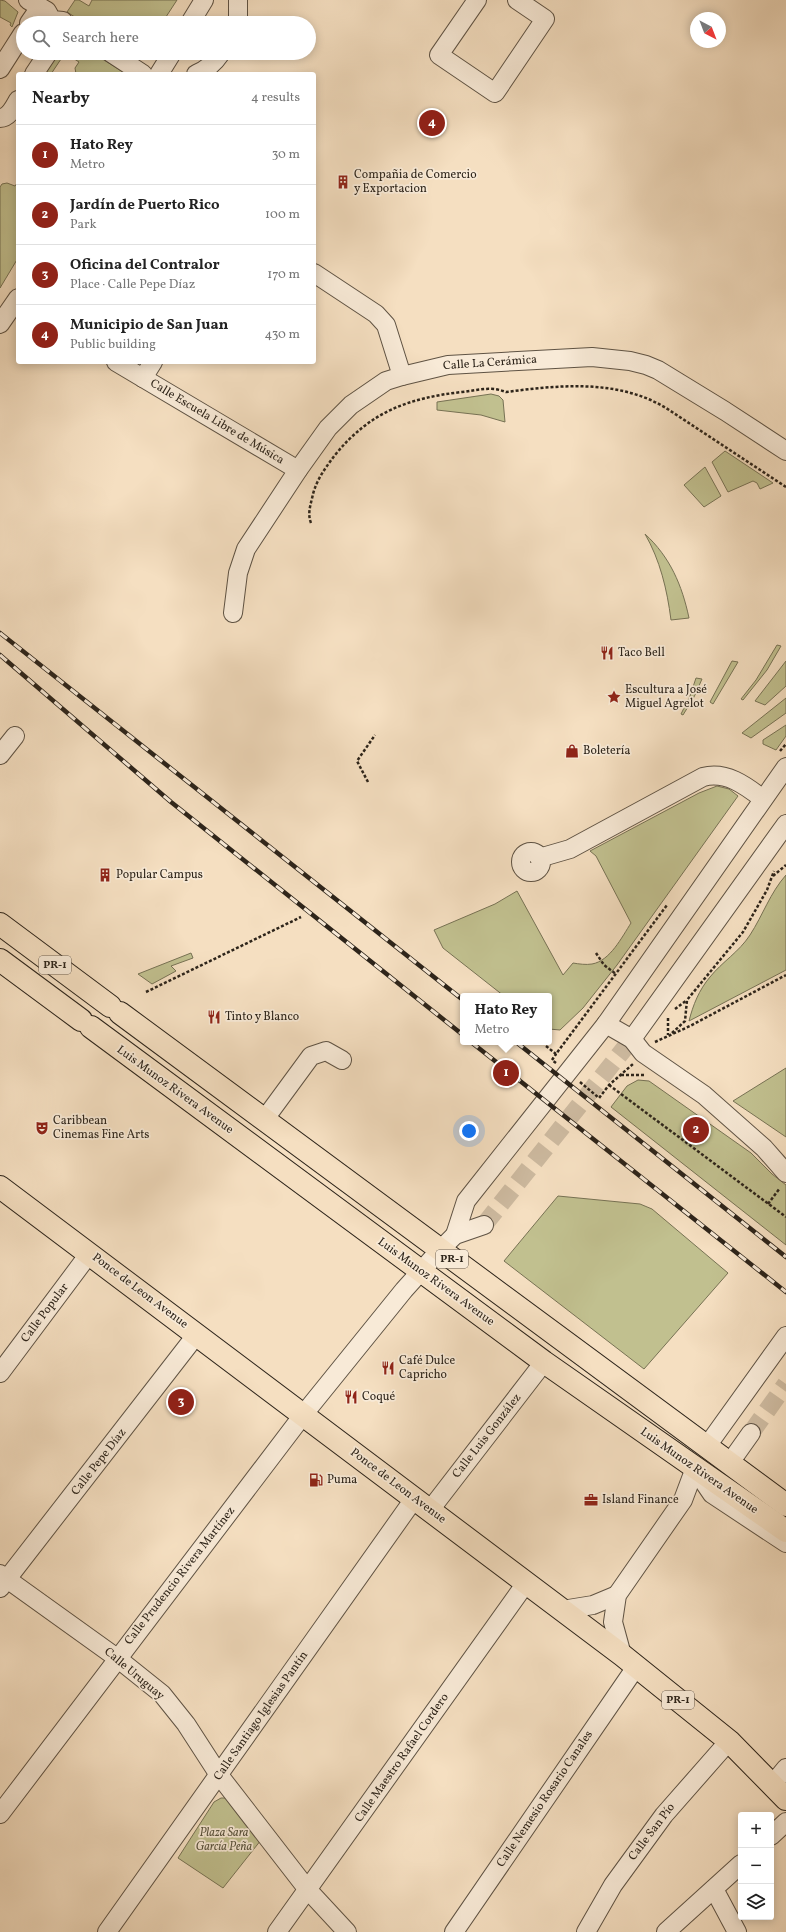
<!DOCTYPE html>
<html lang="en">
<head>
<meta charset="utf-8">
<style>
  body { margin:0; font-family:Vollkorn,serif; background:#f6f6f6; color:#222 }
  .controls { position:absolute; right:12px; bottom:12px; display:grid; overflow:hidden; border-radius:4px; box-shadow:0 2px 10px #0003 }
  .controls button { width:36px; height:36px; display:grid; place-items:center; padding:0; border:0; border-bottom:1px solid #e0e0e0; background:#fff; color:#222; font:20px sans-serif }
  .compass { position:absolute; left:690px; top:12px; width:36px; height:36px; border-radius:50%; background:#fff; box-shadow:0 2px 10px #0003; rotate:138deg }
  .you { position:absolute; left:469px; top:1131px; width:14px; height:14px; margin:-10px; border:3px solid #fff; border-radius:50%; background:#1a73e8; box-shadow:0 0 0 6px #1a73e833 }
  .badge { display:grid; place-items:center; width:26px; height:26px; border-radius:50%; background:#8f2418; color:#fff; font-size:13px; font-weight:700 }
  .pin { position:absolute; translate:-50% -50%; border:2px solid #fff; box-shadow:0 1px 4px #0006 }
  .popup { position:absolute; left:460px; top:993px; width:92px; height:52px; box-sizing:border-box; display:grid; place-content:center; border-radius:4px; background:#fff; filter:drop-shadow(0 1px 3px #0005); font-size:13px; white-space:nowrap; color:#767676 }
  .popup b { font-size:15px; color:#222 }
  .popup::after { content:''; position:absolute; left:50%; top:100%; margin-left:-8px; border:8px solid transparent; border-top-color:#fff }
  .list { margin:0; padding:0; list-style:none }
  h2 { display:flex; justify-content:space-between; align-items:center; height:52px; margin:0; padding:0 16px; font-size:17px }
  h2 small { font-size:13px; font-weight:400; color:#767676 }
  .list li { display:grid; grid-template-columns:26px 1fr auto; gap:12px; align-items:center; box-sizing:border-box; height:60px; padding:0 16px; border-top:1px solid #e0e0e0 }
  .list b { display:block; font-size:15px; white-space:nowrap }
  .list p { margin:0; font-size:13px; white-space:nowrap; color:#767676 }
  .list em { font-size:13px; font-style:normal; color:#767676 }
  .icon { flex:none; width:22px; height:22px; fill:none; stroke:currentColor; stroke-width:2; stroke-linecap:round; stroke-linejoin:round }
  .map { position:relative; flex:none; width:786px; height:1932px; overflow:hidden }
  .search { position:absolute; background:#fff; box-shadow:0 2px 10px #0003; left:16px; top:16px; width:300px; height:44px; display:flex; align-items:center; gap:10px; box-sizing:border-box; padding:0 14px; border-radius:22px; color:#767676; font-size:15px }
  .panel { position:absolute; background:#fff; box-shadow:0 2px 10px #0003; left:16px; top:72px; width:300px; height:292px; border-radius:4px }
  .map>svg:first-child { display:block }
  .green { fill:#c1c08f; stroke:#777254 }
  .lines { fill:none; stroke-linecap:round; stroke-linejoin:round }
  .minor-tunnel { stroke:#cdbaa0; stroke-width:18; stroke-dasharray:18 9; stroke-linecap:butt }
  .minor-casing { stroke:#5f5344; stroke-width:20 }
  .major-casing { stroke:#2d241a; stroke-width:24 }
  .path { stroke:#2d241a; stroke-width:2.5; stroke-dasharray:3 2; stroke-linecap:butt }
  .minor { stroke:#f8ead7; stroke-width:18 }
  .major { stroke:#f5dfc1; stroke-width:22 }
  .rail-casing { stroke:#2d241a; stroke-width:4.5 }
  .rail { stroke:#f8ead7; stroke-width:3; stroke-dasharray:9; stroke-linecap:butt }
  .labels { text-anchor:middle; dominant-baseline:central; stroke-width:3.5; stroke-linejoin:round; paint-order:stroke }
  .shield { fill:#f8ead7; stroke:#6a5f53; stroke-width:1 }
  .shield-label { font-size:11px; font-weight:bold; fill:#2d241a }
  .poi-label { font-size:12px; fill:#2d241a; stroke:#f8ead7; text-anchor:start }
  .street-label { font-size:12px; fill:#2d241a; stroke:#f8ead7 }
  .park-label { font-size:12px; font-style:italic; fill:#59533d; stroke:#f8ead7 }
</style>
</head>
<body>
<div class="map">
<svg width="786" height="1932" viewBox="0 0 786 1932">
  <rect width="100%" height="100%" fill="#f5dfc1"/>
  <filter id="stains"><feTurbulence type="fractalNoise" baseFrequency=".005" numOctaves="4"/><feColorMatrix values="0 0 0 0 .2 0 0 0 0 .09 0 0 0 0 .02 0 0 0 .5 -.17"/></filter>
  <radialGradient id="worn" r=".72"><stop offset=".6" stop-color="#630" stop-opacity="0"/><stop offset="1" stop-color="#630" stop-opacity=".3"/></radialGradient>
  <g class="green">
    <polygon points="0,0 5,1 18,12 12,27 10,25 11,23 0,17"/>
    <polygon points="75,0 79,0 89,6 92,0 177,0 162,23 84,23 67,12"/>
    <polygon points="55,53 65,53 51,74 42,74"/>
    <polygon points="65,53 93,53 126,74 76,74 75,68 79,62"/>
    <polygon points="18,182 18,258 0,288 0,187 2,184 7,183 15,186"/>
    <polygon points="491,394 499,396 503,400 505,422 481,415 437,410 437,402"/>
    <polygon points="725,451 773,483 760,489 757,483 753,481 728,492 712,462"/>
    <polygon points="705,467 721,496 704,507 684,485"/>
    <path d="M645 534C670 557 682 585 689 618L671 620C667 589 660 560 645 534Z"/>
    <polygon points="777,645 781,646 767,670 743,700 741,699 756,680"/>
    <polygon points="732,661 738,662 713,704 710,702"/>
    <polygon points="786,661 786,686 765,705 755,701"/>
    <polygon points="696,678 702,679 694,697 683,715 681,714 690,696"/>
    <polygon points="786,698 786,713 751,738 742,733"/>
    <polygon points="786,725 786,736 776,750 763,744 763,740"/>
    <path d="M717 786 729 789 738 796 617 965 583 1008 560 1030 549 1029V996H504L443 948 434 930 495 904 517 891 563 975 573 963C579 964 586 965 592 964 610 961 622 937 631 923L596 856 590 851 699 793Z"/>
    <path d="M786 875V970L689 1021C693 1005 699 990 710 977 722 962 739 952 750 935 763 915 770 893 786 875Z"/>
    <polygon points="191,953 193,958 171,966 176,971 152,984 138,974"/>
    <polygon points="786,1068 786,1137 733,1101"/>
    <polygon points="638,1080 649,1081 751,1153 772,1174 786,1185 786,1245 611,1107 627,1086"/>
    <polygon points="558,1196 640,1204 652,1209 728,1273 644,1369 504,1261"/>
    <polygon points="221,1798 228,1798 261,1840 223,1888 178,1858 214,1802"/>
  </g>
  <g class="lines">
    <g class="minor-tunnel">
      <polyline points="484,1225 632,1039"/>
      <polyline points="751,1433 786,1384"/>
    </g>
    <g class="minor-casing">
      <g id="minor">
        <polyline points="28,0 47,11 52,20 63,21"/>
        <polyline points="477,0 439,55 495,93 545,19 517,0"/>
        <polyline points="29,23 40,7"/>
        <polyline points="190,23 204,0"/>
        <polyline points="238,23 238,0"/>
        <polyline points="111,53 143,74"/>
        <polyline points="0,69 23,33"/>
        <polyline points="34,74 48,53"/>
        <polyline points="159,74 172,53"/>
        <path d="M196 74C206 70 215 62 221 53"/>
        <path d="M0 118C9 118 14 107 18 100"/>
        <polyline points="314,273 376,314 386,325 402,376"/>
        <polyline points="0,324 18,298"/>
        <polyline points="116,362 298,470"/>
        <polyline points="143,378 153,362"/>
        <polyline points="233,613 238,573 246,549 298,470 328,428 351,405 386,381 402,376 448,365 518,361 592,357 630,361 646,365 658,370 725,411 786,451"/>
        <polyline points="0,755 15,736"/>
        <circle cx="531" cy="862" r="10"/>
        <path d="M539 858 570 849 703 777C726 771 745 785 763 799"/>
        <polyline points="606,1024 632,1039 643,1053 704,1095 764,1148 786,1173"/>
        <polyline points="632,1039 786,824"/>
        <polyline points="264,1120 311,1056 326,1051 342,1060"/>
        <polyline points="455,1235 466,1201 606,1024 786,767"/>
        <polyline points="0,1373 89,1254"/>
        <polyline points="707,1446 786,1336"/>
        <polyline points="729,1464 751,1433"/>
        <polyline points="697,1472 712,1494 786,1543"/>
        <polyline points="430,1510 544,1362"/>
        <polyline points="0,1574 117,1658 162,1694 186,1724 219,1775 308,1890 347,1932"/>
        <polyline points="0,1588 197,1334"/>
        <polyline points="562,1610 593,1605 617,1595"/>
        <polyline points="622,1655 613,1622 617,1595 683,1500 695,1468"/>
        <polyline points="772,1785 786,1768"/>
        <polyline points="0,1814 303,1415 404,1290 440,1250 455,1235 484,1225"/>
        <polyline points="771,1836 786,1822"/>
        <polyline points="714,1889 737,1932"/>
        <polyline points="107,1932 414,1499"/>
        <polyline points="277,1932 526,1583"/>
        <polyline points="454,1932 636,1667"/>
        <polyline points="586,1932 613,1885 664,1815 729,1741"/>
        <polyline points="666,1932 741,1864"/>
      </g>
    </g>
    <g class="major-casing">
      <g id="major">
        <polyline points="0,924 110,1006"/>
        <polyline points="0,960 81,1020"/>
        <polyline points="120,1013 786,1505"/>
        <polyline points="91,1027 544,1362 786,1531"/>
        <polyline points="0,1187 622,1655 729,1741 786,1799"/>
      </g>
    </g>
    <g class="path">
      <path d="M311 523C307 513 311 504 313 494 317 479 326 467 335 455 370 412 408 398 462 392 478 390 491 386 506 392 560 385 618 379 666 408L786 487"/>
      <polyline points="780,751 786,744"/>
      <polyline points="368,782 357,761 375,735"/>
      <polyline points="773,876 786,865"/>
      <polyline points="596,953 604,965 616,974"/>
      <polyline points="146,992 301,917"/>
      <polyline points="675,1009 687,1000"/>
      <polyline points="668,1018 668,1035"/>
      <polyline points="672,1033 685,1021 687,1000 743,932 767,890 774,871"/>
      <polyline points="655,1042 690,1026 786,975"/>
      <polyline points="546,1046 556,1054 667,905"/>
      <polyline points="556,1063 552,1060 556,1054"/>
      <polyline points="621,1075 644,1075"/>
      <polyline points="580,1082 599,1098 609,1085 633,1064"/>
      <polyline points="609,1085 786,1217"/>
      <polyline points="768,1204 780,1188"/>
    </g>
    <use href="#minor" class="minor"/>
    <use href="#major" class="major"/>
    <g class="rail-casing">
      <g id="rail">
        <polyline points="0,633 463,1000"/>
        <polyline points="0,655 171,802 463,1035"/>
        <polyline points="471,1042 786,1292"/>
        <polyline points="516,1042 786,1257"/>
      </g>
    </g>
    <use href="#rail" class="rail"/>
  </g>
  <defs>
    <g id="building-bare" transform="scale(1.08)"><path d="M-4-6H4V6H1V3H-1V6H-4ZM-2.5-4.3h1.7v1.8h-1.7ZM.8-4.3h1.7v1.8H.8ZM-2.5-1h1.7V.8h-1.7ZM.8-1h1.7V.8H.8Z" fill="#8f2418" stroke="#f8ead7" stroke-width="2.5" paint-order="stroke"/></g>
    <g id="restaurant-bare" transform="scale(1.08)"><path d="M-5-6h1v4h1v-4h1v4h1v-4h1v5L-1.5 .5V6h-2V.5L-5-1ZM5-6V6H3V1.5H1.5Q1.5-4 5-6Z" fill="#8f2418" stroke="#f8ead7" stroke-width="2.5" paint-order="stroke"/></g>
    <g id="sight-bare" transform="scale(1.08)"><path d="M0-6L1.8-2.2L6-1.7L2.9 1.2L3.7 5.4L0 3.3L-3.7 5.4L-2.9 1.2L-6-1.7L-1.8-2.2Z" fill="#8f2418" stroke="#f8ead7" stroke-width="2.5" paint-order="stroke"/></g>
    <g id="shop-bare" transform="scale(1.08)"><path d="M-5-2.5h2.3a2.7 3.5 0 0 1 5.4 0H5L5.5 6h-11ZM-1.5-2.5h3a1.5 2.3 0 0 0-3 0Z" fill="#8f2418" stroke="#f8ead7" stroke-width="2.5" paint-order="stroke"/></g>
    <g id="theatre-bare" transform="scale(1.08)"><path d="M-5-5.5Q0-4 5-5.5V0Q5 5 0 6Q-5 5-5 0ZM-3.3-2.5H-1v1.5H-3.3ZM1-2.5H3.3v1.5H1ZM-2.8 1Q0 5.5 2.8 1Z" fill="#8f2418" stroke="#f8ead7" stroke-width="2.5" paint-order="stroke"/></g>
    <g id="fuel-bare" transform="scale(1.08)"><path d="M-5.5-6h7V0h2V4h1.3V-2.5L3-4.5l.8-.8L6-3V5H2.5V1h-1V6h-7ZM-4.2-4.7v3.2H.2V-4.7Z" fill="#8f2418" stroke="#f8ead7" stroke-width="2.5" paint-order="stroke"/></g>
    <g id="office-bare" transform="scale(1.08)"><path d="M-6-3h4V-5.5h4V-3h4V5H-6ZM-1-4.5V-3h2v-1.5ZM-6 0V1H6V0Z" fill="#8f2418" stroke="#f8ead7" stroke-width="2.5" paint-order="stroke"/></g>
  </defs>
  <g fill-rule="evenodd">
    <use href="#building-bare" x="343" y="182"/>
    <use href="#restaurant-bare" x="607" y="653"/>
    <use href="#sight-bare" x="614" y="697"/>
    <use href="#shop-bare" x="572" y="751"/>
    <use href="#building-bare" x="105" y="875"/>
    <use href="#restaurant-bare" x="214" y="1017"/>
    <use href="#theatre-bare" x="42" y="1128"/>
    <use href="#restaurant-bare" x="388" y="1368"/>
    <use href="#restaurant-bare" x="351" y="1397"/>
    <use href="#fuel-bare" x="316" y="1480"/>
    <use href="#office-bare" x="591" y="1500"/>
  </g>
  <g class="labels">
    <g class="shield">
      <rect x="39" y="956" width="32" height="18" rx="3"/>
      <rect x="436" y="1250" width="32" height="18" rx="3"/>
      <rect x="662" y="1691" width="32" height="18" rx="3"/>
    </g>
    <g class="shield-label">
      <text x="55" y="965">PR-1</text>
      <text x="452" y="1259">PR-1</text>
      <text x="678" y="1700">PR-1</text>
    </g>
    <g class="poi-label">
      <text x="354" y="175">Compañia de Comercio<tspan x="354" dy="14">y Exportacion</tspan></text>
      <text x="618" y="653">Taco Bell</text>
      <text x="625" y="690">Escultura a José<tspan x="625" dy="14">Miguel Agrelot</tspan></text>
      <text x="583" y="751">Boletería</text>
      <text x="116" y="875">Popular Campus</text>
      <text x="225" y="1017">Tinto y Blanco</text>
      <text x="53" y="1121">Caribbean<tspan x="53" dy="14">Cinemas Fine Arts</tspan></text>
      <text x="399" y="1361">Café Dulce<tspan x="399" dy="14">Capricho</tspan></text>
      <text x="362" y="1397">Coqué</text>
      <text x="327" y="1480">Puma</text>
      <text x="602" y="1500">Island Finance</text>
    </g>
    <g class="street-label">
      <text transform="translate(490 363) rotate(-4)">Calle La Cerámica</text>
      <text transform="translate(217 422) rotate(31)">Calle Escuela Libre de Música</text>
      <text transform="translate(175 1090) rotate(36)">Luis Munoz Rivera Avenue</text>
      <text transform="translate(436 1282) rotate(36)">Luis Munoz Rivera Avenue</text>
      <text transform="translate(140 1291) rotate(37)">Ponce de Leon Avenue</text>
      <text transform="translate(45 1313) rotate(-53)">Calle Popular</text>
      <text transform="translate(487 1436) rotate(-52)">Calle Luis González</text>
      <text transform="translate(99 1462) rotate(-52)">Calle Pepe Díaz</text>
      <text transform="translate(699 1471) rotate(35)">Luis Munoz Rivera Avenue</text>
      <text transform="translate(398 1486) rotate(37)">Ponce de Leon Avenue</text>
      <text transform="translate(180 1576) rotate(-52)">Calle Prudencio Rivera Martínez</text>
      <text transform="translate(134 1674) rotate(40)">Calle Uruguay</text>
      <text transform="translate(261 1716) rotate(-55)">Calle Santiago Iglesias Pantín</text>
      <text transform="translate(402 1758) rotate(-55)">Calle Maestro Rafael Cordero</text>
      <text transform="translate(545 1799) rotate(-56)">Calle Nemesio Rosario Canales</text>
      <text transform="translate(652 1832) rotate(-53)">Calle San Pío</text>
    </g>
    <g class="park-label">
      <text x="224" y="1833">Plaza Sara<tspan x="224" dy="14">García Peña</tspan></text>
    </g>
  </g>
  <rect width="100%" height="100%" filter="url(#stains)"/>
  <rect width="100%" height="100%" fill="url(#worn)"/>
</svg>
<div class="controls">
<button>+</button>
<button>−</button>
<button><svg class="icon" aria-label="layers" viewBox="0 0 24 24"><path d="M12 4l9 5-9 5-9-5zM3 14l9 5 9-5"/></svg></button>
</div>
<svg class="compass" viewBox="-18 -18 36 36"><path d="M0-13l5 13h-10z" fill="#e53935"/><path d="M0 13l5-13h-10z" fill="#767676"/></svg>
<div class="you"></div>
<div class="pin badge" style="left:506px;top:1073px">1</div>
<div class="popup"><b>Hato Rey</b>Metro</div>
<div class="pin badge" style="left:696px;top:1130px">2</div>
<div class="pin badge" style="left:181px;top:1402px">3</div>
<div class="pin badge" style="left:432px;top:123px">4</div>
<div class="search"><svg class="icon" aria-label="search" viewBox="0 0 24 24"><circle cx="10" cy="10" r="6"/><path d="M15 15l6 6"/></svg>Search here</div>
<section class="panel">
<h2>Nearby<small>4 results</small></h2>
<ul class="list">
<li><span class="badge">1</span><div><b>Hato Rey</b><p>Metro</p></div><em>30 m</em></li>
<li><span class="badge">2</span><div><b>Jardín de Puerto Rico</b><p>Park</p></div><em>100 m</em></li>
<li><span class="badge">3</span><div><b>Oficina del Contralor</b><p>Place · Calle Pepe Díaz</p></div><em>170 m</em></li>
<li><span class="badge">4</span><div><b>Municipio de San Juan</b><p>Public building</p></div><em>430 m</em></li>
</ul>
</section>
</div>
</body>
</html>
